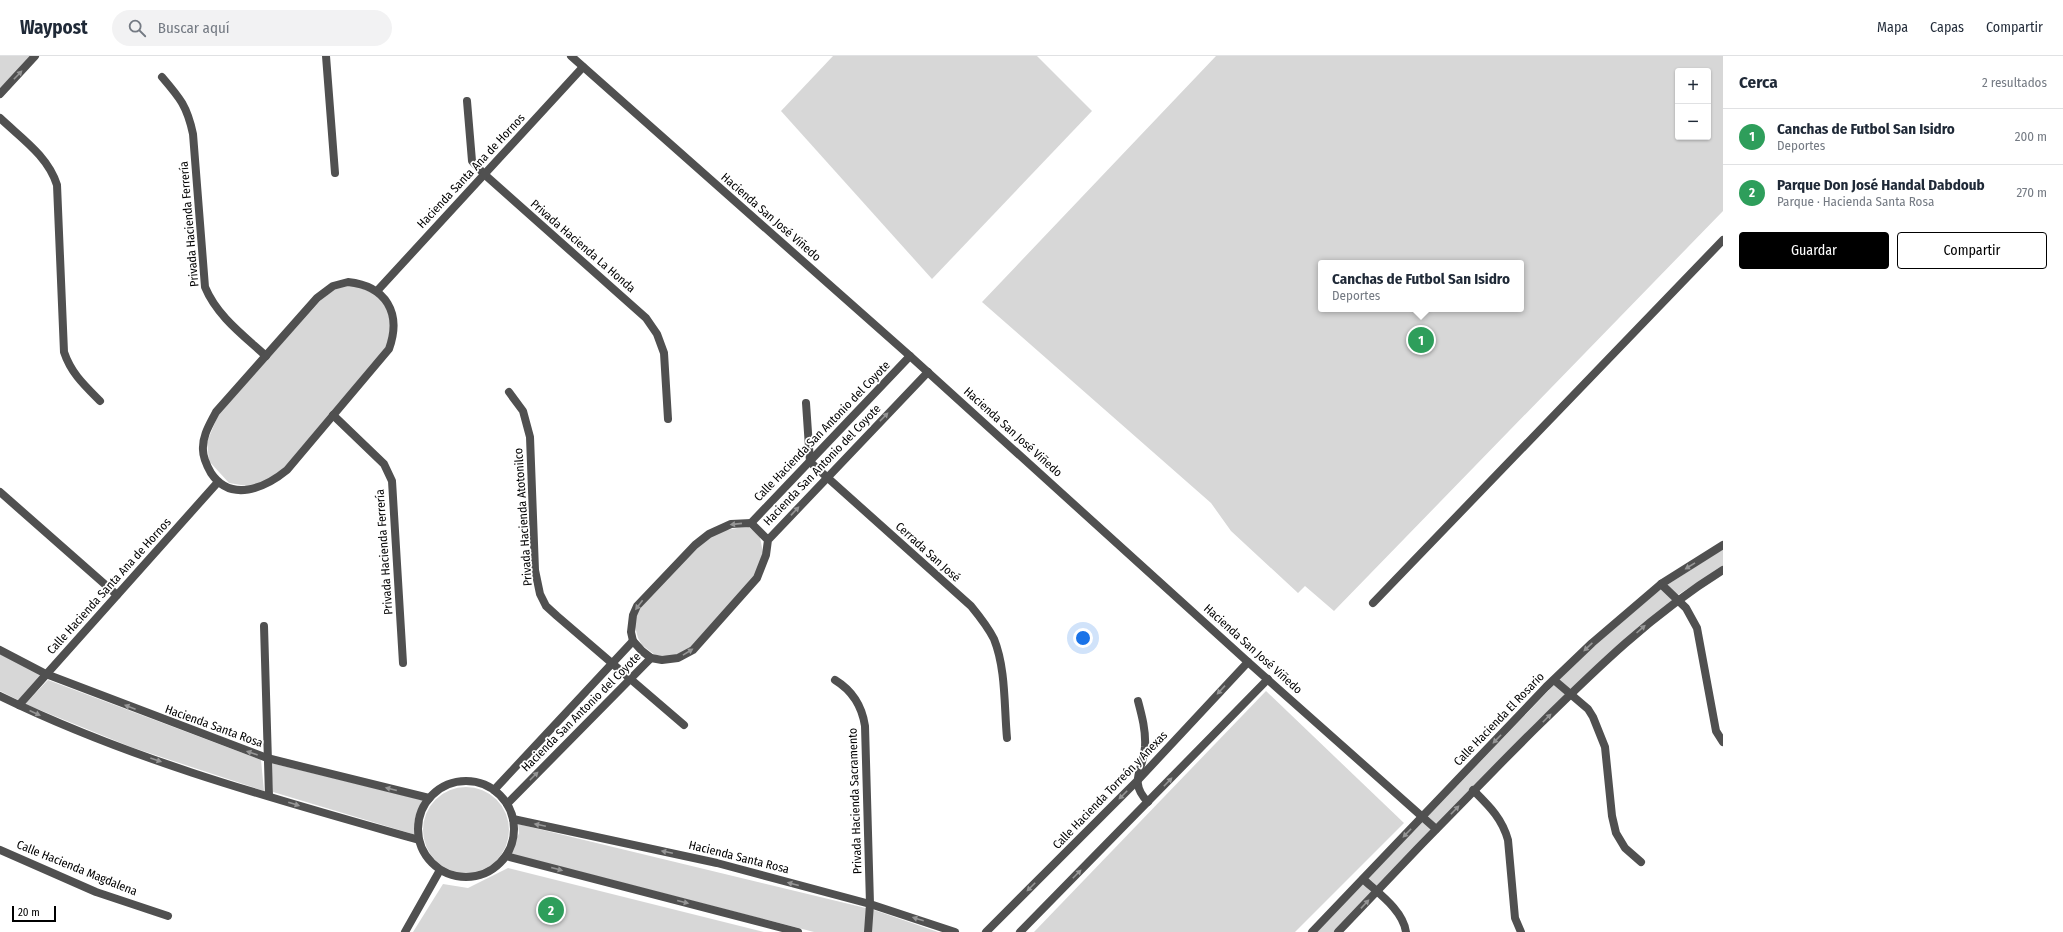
<!DOCTYPE html>
<html lang="es">
<head>
<meta charset="utf-8">
<style>
  body { margin:0; font-family:"Fira Sans Condensed",sans-serif; background:#f2f2f3; color:#1f2937 }
  .controls { position:absolute; right:12px; top:12px; display:grid; overflow:hidden; border-radius:4px; box-shadow:0 1px 3px #0004 }
  .controls button { width:36px; height:36px; display:grid; place-items:center; padding:0; border:0; border-bottom:1px solid #e0e1e3; background:#fff; color:#1f2937; font:20px sans-serif }
  .scale { position:absolute; left:12px; bottom:10px; width:44px; box-sizing:border-box; padding-left:4px; border:2px solid #000; border-top:0; font-size:11px; line-height:14px; white-space:nowrap; color:#000; -webkit-text-stroke:3px #fff; paint-order:stroke }
  .you { position:absolute; left:1083px; top:582px; width:14px; height:14px; margin:-10px; border:3px solid #fff; border-radius:50%; background:#1a73e8; box-shadow:0 0 0 6px #1a73e833 }
  .badge { display:grid; place-items:center; width:26px; height:26px; border-radius:50%; background:#000; color:#fff; font-size:13px; font-weight:700 }
  .pin { position:absolute; translate:-50% -50%; border:2px solid #fff; box-shadow:0 1px 4px #0006 }
  .popup { position:absolute; left:1318px; top:204px; width:206px; height:52px; box-sizing:border-box; display:grid; place-content:center; border-radius:4px; background:#fff; filter:drop-shadow(0 1px 3px #0005); font-size:13px; white-space:nowrap; color:#747a83 }
  .popup b { font-size:15px; color:#1f2937 }
  .popup::after { content:''; position:absolute; left:50%; top:100%; margin-left:-8px; border:8px solid transparent; border-top-color:#fff }
  .list { margin:0; padding:0; list-style:none }
  h2 { display:flex; justify-content:space-between; align-items:center; height:52px; margin:0; padding:0 16px; font-size:17px }
  h2 small { font-size:13px; font-weight:400; color:#747a83 }
  .list li { display:grid; grid-template-columns:26px 1fr auto; gap:12px; align-items:center; box-sizing:border-box; height:56px; padding:0 16px; border-top:1px solid #e0e1e3 }
  .list b { display:block; font-size:15px; white-space:nowrap }
  .list p { margin:0; font-size:13px; white-space:nowrap; color:#747a83 }
  .list em { font-size:13px; font-style:normal; color:#747a83 }
  .actions { display:flex; gap:8px; padding:12px 16px }
  .actions a { flex:1; padding:9px 0; border:1px solid #000; border-radius:4px; text-align:center; font-size:14px; color:#000 }
  .actions .main { background:#000; color:#fff }
  .icon { flex:none; width:22px; height:22px; fill:none; stroke:currentColor; stroke-width:2; stroke-linecap:round; stroke-linejoin:round }
  .map { position:relative; flex:none; width:1723px; height:876px; overflow:hidden }
  header { display:flex; align-items:center; gap:24px; box-sizing:border-box; height:56px; padding:0 20px; background:#fff; border-bottom:1px solid #e0e1e3 }
  header strong { font-size:19px }
  nav { display:flex; gap:22px; margin-inline-start:auto; font-size:14px }
  .search { width:280px; height:36px; background:#f2f2f3; display:flex; align-items:center; gap:10px; box-sizing:border-box; padding:0 14px; border-radius:22px; color:#747a83; font-size:15px }
  main { display:flex }
  aside { flex:1; background:#fff }
  .map>svg:first-child { display:block }
  .green { fill:#d7d7d7; fill-rule:evenodd }
  .lines { fill:none; stroke-linecap:round; stroke-linejoin:round }
  .street { stroke:#505050; stroke-width:8 }
  .oneway { fill:#969696 }
  .labels { text-anchor:middle; dominant-baseline:central; stroke-width:3.5; stroke-linejoin:round; paint-order:stroke }
  .street-label { font-size:12px; fill:#000; stroke:#fff }
</style>
</head>
<body>
<header>
<strong>Waypost</strong>
<div class="search"><svg class="icon" aria-label="search" viewBox="0 0 24 24"><circle cx="10" cy="10" r="6"/><path d="M15 15l6 6"/></svg>Buscar aquí</div>
<nav><a>Mapa</a><a>Capas</a><a>Compartir</a></nav>
</header>
<main>
<div class="map">
<svg width="1723" height="876" viewBox="0 0 1723 876">
  <rect width="100%" height="100%" fill="#fff"/>
  <g class="green">
    <polygon points="0,0 31,0 0,32"/>
    <polygon points="833,0 1037,0 1092,55 932,223 781,55"/>
    <path d="M1216 0H1723V155L1334 555 1305 530 1298 537 1231 475 1211 447 982 246ZM1678 15H1708V81H1678ZM1321 207H1521V253H1321Z"/>
    <path d="M350 229C368 233 391 243 391 266 391 274 388 282 387 290L283 413 264 427 247 430 229 427 209 405 207 386 219 357 321 244 335 233Z"/>
    <path d="M749 471 760 481 763 497 754 522 692 592 675 601 655 599 642 589 638 582 634 567 638 555C657 534 689 492 713 479 724 473 736 472 749 471Z"/>
    <polygon points="1723,493 1723,511 1679,538 1571,633 1334,876 1317,876 1552,631 1596,588 1661,533"/>
    <polygon points="0,598 42,619 18,644 0,635"/>
    <polygon points="48,624 261,704 264,735 131,691 25,648"/>
    <polygon points="1266,635 1404,767 1295,876 1034,876"/>
    <path d="M271 707 423 744C417 756 411 766 416 779L273 736Z"/>
    <circle cx="466" cy="774" r="43"/>
    <polygon points="518,768 874,854 938,876 814,876 511,798 519,777"/>
    <polygon points="508,812 764,876 413,876 443,828 468,832"/>
  </g>
  <g class="lines">
    <g class="street">
      <polyline points="326,0 335,117"/>
      <polyline points="571,0 910,300 1248,606 1436,773"/>
      <path d="M162 21C180 42 187 50 193 78L205 231C217 260 243 279 266 300"/>
      <polyline points="0,38 35,0"/>
      <polyline points="467,45 472,105 484,118 646,262 657,278 664,297 668,363"/>
      <path d="M0 62C21 82 48 100 57 129L64 296C71 317 84 329 100 345"/>
      <path d="M348 226C386 230 402 257 389 293L287 414C265 432 231 447 211 417 207 410 203 402 203 394 202 380 210 368 216 356L317 242 333 230Z"/>
      <polyline points="377,235 583,11"/>
      <polyline points="509,336 523,355 530,381 535,514 540,538 546,550 557,560 684,669"/>
      <path d="M806 347 810 406 971 550C980 561 988 571 994 583 1006 613 1004 650 1007 682"/>
      <polyline points="333,359 384,408 392,425 403,607"/>
      <polyline points="0,436 117,539"/>
      <polyline points="751,467 910,300"/>
      <polyline points="768,484 751,467 731,468 709,478 695,489 637,550 633,559 631,576 633,585 642,595 651,602 662,604 678,602 693,594 757,522 766,499 768,484 928,316"/>
      <polyline points="1661,528 1686,552 1697,572 1716,675 1723,686"/>
      <polyline points="1373,547 1723,184"/>
      <polyline points="264,570 269,740"/>
      <polyline points="0,594 46,618 267,702 429,742"/>
      <path d="M835 624C853 635 862 650 865 670L870 848 868 876"/>
      <polyline points="1554,624 1588,653 1593,661 1605,691 1612,760 1616,777 1625,792 1641,806"/>
      <path d="M0 640C133 705 278 744 419 784"/>
      <path d="M1138 645C1142 660 1146 675 1145 691 1143 714 1128 726 1148 746"/>
      <polyline points="19,649 218,426"/>
      <circle cx="466" cy="773" r="48"/>
      <polyline points="494,734 633,585"/>
      <path d="M1473 734C1489 750 1502 762 1508 784L1515 862 1521 876"/>
      <polyline points="507,748 651,602"/>
      <polyline points="513,763 717,807 870,848 955,876"/>
      <polyline points="0,794 96,836 168,860"/>
      <polyline points="506,800 798,876"/>
      <path d="M1363 823C1378 837 1403 854 1406 876"/>
      <polyline points="405,876 440,814"/>
      <polyline points="986,876 1137,725 1248,606"/>
      <polyline points="1020,876 1268,623"/>
      <polyline points="1312,876 1546,631 1592,587 1661,528 1723,489"/>
      <path d="M1338 876C1402 808 1466 742 1532 676 1593 616 1649 560 1723 514"/>
    </g>
  </g>
  <defs><path id="oneway-solid" d="M-6-.8H1V-3.2L6.5 0L1 3.2V.8H-6Z"/></defs>
  <g class="oneway">
    <use href="#oneway-solid" transform="translate(18 19) rotate(-46)"/>
    <use href="#oneway-solid" transform="translate(884 361) rotate(-46)"/>
    <use href="#oneway-solid" transform="translate(795 455) rotate(-47)"/>
    <use href="#oneway-solid" transform="translate(736 468) rotate(174)"/>
    <use href="#oneway-solid" transform="translate(1690 510) rotate(148)"/>
    <use href="#oneway-solid" transform="translate(639 549) rotate(127)"/>
    <use href="#oneway-solid" transform="translate(1641 573) rotate(-42)"/>
    <use href="#oneway-solid" transform="translate(1588 591) rotate(137)"/>
    <use href="#oneway-solid" transform="translate(688 596) rotate(-32)"/>
    <use href="#oneway-solid" transform="translate(1221 634) rotate(133)"/>
    <use href="#oneway-solid" transform="translate(130 651) rotate(-159)"/>
    <use href="#oneway-solid" transform="translate(35 657) rotate(24)"/>
    <use href="#oneway-solid" transform="translate(1547 662) rotate(-45)"/>
    <use href="#oneway-solid" transform="translate(1497 683) rotate(134)"/>
    <use href="#oneway-solid" transform="translate(252 697) rotate(-161)"/>
    <use href="#oneway-solid" transform="translate(156 704) rotate(19)"/>
    <use href="#oneway-solid" transform="translate(534 720) rotate(-45)"/>
    <use href="#oneway-solid" transform="translate(1168 726) rotate(-46)"/>
    <use href="#oneway-solid" transform="translate(391 733) rotate(-166)"/>
    <use href="#oneway-solid" transform="translate(1123 739) rotate(135)"/>
    <use href="#oneway-solid" transform="translate(294 748) rotate(17)"/>
    <use href="#oneway-solid" transform="translate(1455 754) rotate(-46)"/>
    <use href="#oneway-solid" transform="translate(540 769) rotate(-168)"/>
    <use href="#oneway-solid" transform="translate(1407 777) rotate(134)"/>
    <use href="#oneway-solid" transform="translate(667 796) rotate(-168)"/>
    <use href="#oneway-solid" transform="translate(557 813) rotate(15)"/>
    <use href="#oneway-solid" transform="translate(1077 818) rotate(-45)"/>
    <use href="#oneway-solid" transform="translate(793 828) rotate(-165)"/>
    <use href="#oneway-solid" transform="translate(1031 831) rotate(135)"/>
    <use href="#oneway-solid" transform="translate(683 846) rotate(14)"/>
    <use href="#oneway-solid" transform="translate(1365 848) rotate(-47)"/>
    <use href="#oneway-solid" transform="translate(918 863) rotate(-163)"/>
  </g>
  <g class="labels">
    <g class="street-label">
      <text transform="translate(471 115) rotate(-47)">Hacienda Santa Ana de Hornos</text>
      <text transform="translate(771 161) rotate(41)">Hacienda San José Viñedo</text>
      <text transform="translate(189 168) rotate(-95)">Privada Hacienda Ferrería</text>
      <text transform="translate(583 190) rotate(41)">Privada Hacienda La Honda</text>
      <text transform="translate(822 375) rotate(-46)">Calle Hacienda San Antonio del Coyote</text>
      <text transform="translate(1013 376) rotate(42)">Hacienda San José Viñedo</text>
      <text transform="translate(822 409) rotate(-46)">Hacienda San Antonio del Coyote</text>
      <text transform="translate(523 461) rotate(-94)">Privada Hacienda Atotonilco</text>
      <text transform="translate(384 496) rotate(-94)">Privada Hacienda Ferrería</text>
      <text transform="translate(928 496) rotate(42)">Cerrada San José</text>
      <text transform="translate(109 530) rotate(-48)">Calle Hacienda Santa Ana de Hornos</text>
      <text transform="translate(1253 593) rotate(42)">Hacienda San José Viñedo</text>
      <text transform="translate(581 656) rotate(-45)">Hacienda San Antonio del Coyote</text>
      <text transform="translate(1499 663) rotate(-46)">Calle Hacienda El Rosario</text>
      <text transform="translate(214 670) rotate(20)">Hacienda Santa Rosa</text>
      <text transform="translate(1110 734) rotate(-46)">Calle Hacienda Torreón y Anexas</text>
      <text transform="translate(855 745) rotate(-92)">Privada Hacienda Sacramento</text>
      <text transform="translate(739 801) rotate(14)">Hacienda Santa Rosa</text>
      <text transform="translate(77 812) rotate(22)">Calle Hacienda Magdalena</text>
    </g>
  </g>
</svg>
<div class="controls">
<button>+</button>
<button>−</button>
</div>
<div class="scale">20 m</div>
<div class="you"></div>
<div class="pin badge" style="left:1421px;top:284px;background:#2e9e5b">1</div>
<div class="popup"><b>Canchas de Futbol San Isidro</b>Deportes</div>
<div class="pin badge" style="left:551px;top:854px;background:#2e9e5b">2</div>
</div>
<aside>
<h2>Cerca<small>2 resultados</small></h2>
<ul class="list">
<li><span class="badge" style="background:#2e9e5b">1</span><div><b>Canchas de Futbol San Isidro</b><p>Deportes</p></div><em>200 m</em></li>
<li><span class="badge" style="background:#2e9e5b">2</span><div><b>Parque Don José Handal Dabdoub</b><p>Parque · Hacienda Santa Rosa</p></div><em>270 m</em></li>
</ul>
<div class="actions"><a class="main">Guardar</a><a>Compartir</a></div>
</aside>
</main>
</body>
</html>
